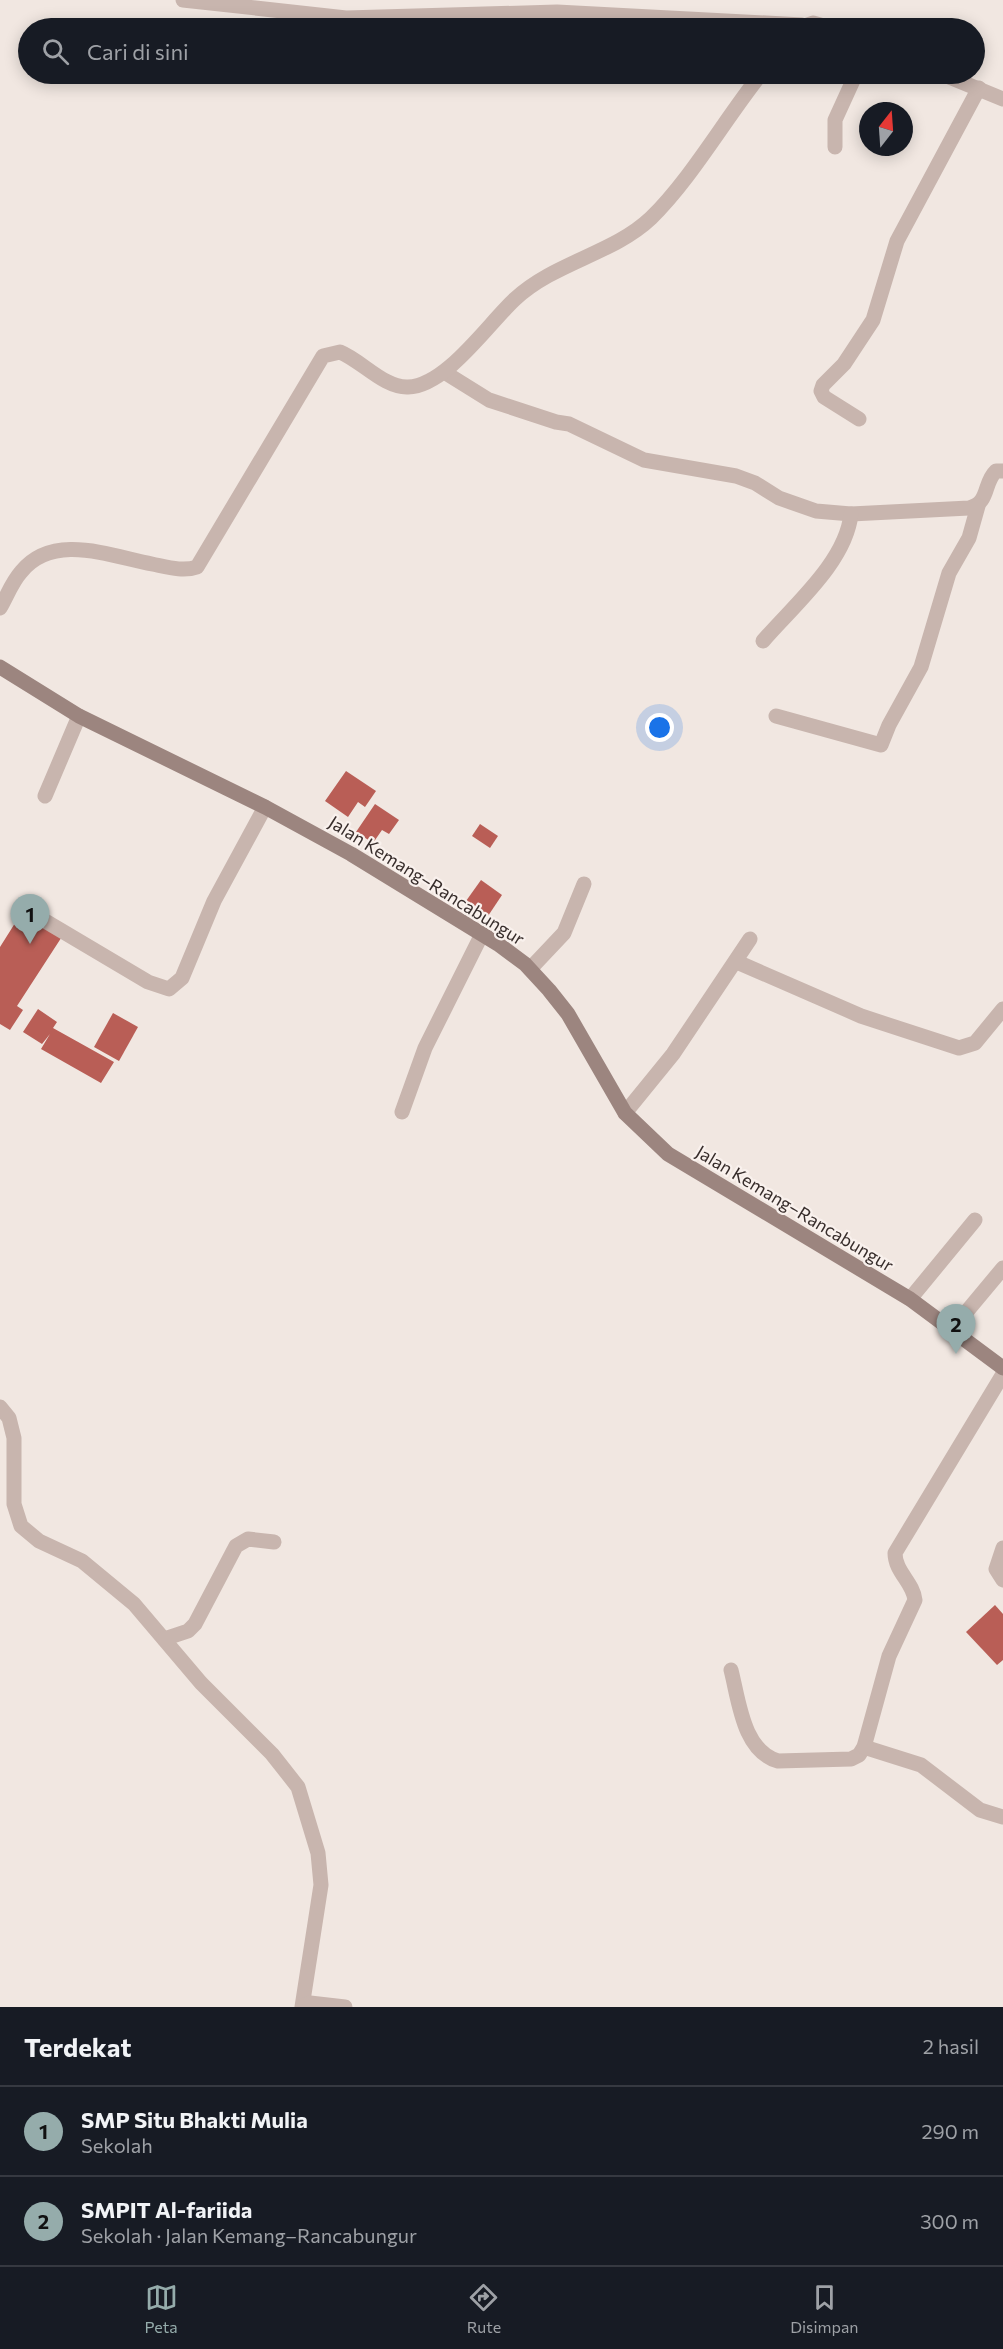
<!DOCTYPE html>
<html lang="id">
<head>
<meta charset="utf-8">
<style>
  body { margin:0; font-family:Commissioner,sans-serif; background:#242831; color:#f1f3f6 }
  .compass { position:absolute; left:859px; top:102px; width:54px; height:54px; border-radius:50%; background:#171b24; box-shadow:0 3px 15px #0003; rotate:17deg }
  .you { position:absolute; left:660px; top:728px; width:21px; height:21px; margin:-15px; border:4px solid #fff; border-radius:50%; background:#1a73e8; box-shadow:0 0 0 9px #1a73e833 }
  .badge { display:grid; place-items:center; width:39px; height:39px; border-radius:50%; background:#95acab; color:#111; font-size:20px; font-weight:700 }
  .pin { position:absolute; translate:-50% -50px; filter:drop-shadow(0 2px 3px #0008) }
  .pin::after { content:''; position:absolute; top:32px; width:21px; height:18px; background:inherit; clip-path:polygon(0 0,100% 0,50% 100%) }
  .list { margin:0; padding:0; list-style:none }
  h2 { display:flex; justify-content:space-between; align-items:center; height:78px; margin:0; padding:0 24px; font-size:26px }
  h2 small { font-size:20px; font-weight:400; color:#9ea1a6 }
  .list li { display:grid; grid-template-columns:39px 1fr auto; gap:18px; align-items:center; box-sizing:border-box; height:90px; padding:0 24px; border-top:2px solid #363941 }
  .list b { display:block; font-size:22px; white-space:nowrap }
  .list p { margin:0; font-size:20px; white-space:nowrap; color:#9ea1a6 }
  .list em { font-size:20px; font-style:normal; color:#9ea1a6 }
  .icon { flex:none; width:33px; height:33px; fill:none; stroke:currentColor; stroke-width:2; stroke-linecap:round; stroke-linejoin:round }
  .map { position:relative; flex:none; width:1003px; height:2007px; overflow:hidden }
  .search { position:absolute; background:#171b24; box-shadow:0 3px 15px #0003; left:18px; right:18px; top:18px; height:66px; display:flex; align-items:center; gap:15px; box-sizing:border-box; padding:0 21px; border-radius:33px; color:#9ea1a6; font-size:22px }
  .sheet { height:258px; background:#171b24 }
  nav { display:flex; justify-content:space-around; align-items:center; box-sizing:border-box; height:84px; border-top:2px solid #363941; background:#171b24; font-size:16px; color:#9ea1a6 }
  nav a { display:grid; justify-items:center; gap:3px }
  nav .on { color:#95acab }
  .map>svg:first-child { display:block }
  .building { fill:#b95e56 }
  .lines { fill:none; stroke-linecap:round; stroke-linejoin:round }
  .street { stroke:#c8b5ae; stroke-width:15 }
  .secondary { stroke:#9c857f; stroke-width:15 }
  .labels { text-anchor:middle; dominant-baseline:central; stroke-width:4.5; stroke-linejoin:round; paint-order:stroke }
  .street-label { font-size:18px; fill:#372d2b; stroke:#f9f1ed }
</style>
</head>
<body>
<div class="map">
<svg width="1003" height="2007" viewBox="0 0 1003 2007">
  <rect width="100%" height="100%" fill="#f1e7e1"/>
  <g class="building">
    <polygon points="346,771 376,791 365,807 358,802 348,817 325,801"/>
    <polygon points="375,804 399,820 389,834 382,830 373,843 356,832"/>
    <polygon points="480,824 498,836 490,848 472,836"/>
    <polygon points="481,880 502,895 488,916 466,901"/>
    <polygon points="44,919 65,932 17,1006 23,1010 10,1030 0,1024 0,947 17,920 36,932"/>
    <polygon points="38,1009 57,1022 53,1028 114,1062 101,1083 41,1049 50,1034 42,1044 23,1032"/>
    <polygon points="113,1013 138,1027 119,1061 94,1047"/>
    <polygon points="995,1605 1003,1614 1003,1660 997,1665 966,1632"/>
  </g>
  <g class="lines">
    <g class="street">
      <polyline points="183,0 346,18 557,12 802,25"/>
      <polyline points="799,28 813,23 831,28"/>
      <polyline points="942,74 1003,99"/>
      <polyline points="835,147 835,120 856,74"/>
      <path d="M444 372 489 400 556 422 569 424 644 460 736 476 755 483 779 498 816 511 851 514 969 508C990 503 983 483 996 471H1003"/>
      <polyline points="859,419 824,397 821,391 823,385 844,364 873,320 897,241 979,88"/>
      <path d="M0 608C7 596 12 582 21 572 53 532 110 556 152 564 167 567 183 572 197 567L323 356 340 352C362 361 384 388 408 387 446 386 488 324 515 299 555 262 613 254 651 218 691 179 725 119 761 74"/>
      <path d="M763 641C793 606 846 562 851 514"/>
      <polyline points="776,716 881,745 889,725 921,667 949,573 969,538 978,506"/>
      <polyline points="45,796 79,716"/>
      <polyline points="30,912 148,982 169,989 182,978 214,901 265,807"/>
      <polyline points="737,962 861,1016 959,1048 975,1043 1003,1009"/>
      <polyline points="530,969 564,933 584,884"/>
      <polyline points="402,1112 425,1048 482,934"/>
      <polyline points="625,1113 673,1054 750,939"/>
      <polyline points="910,1299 975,1220"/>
      <polyline points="953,1328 1003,1268"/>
      <polyline points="0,1407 9,1418 14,1438 14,1504 21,1526 39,1541 82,1561 134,1604 201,1683 272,1754 298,1787 318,1853 321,1885 302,2007"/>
      <polyline points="1003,1548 996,1569 1003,1580"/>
      <polyline points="164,1639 188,1631 195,1624 236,1546 248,1539 274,1542"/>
      <path d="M731 1670C739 1701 743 1751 778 1761L851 1759 859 1755 864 1747 889 1656 915 1600C913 1582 895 1572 895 1553L1003 1374"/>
      <polyline points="864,1747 921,1765 980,1810 1003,1817"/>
      <polyline points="303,2006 310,2003 345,2007"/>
    </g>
    <polyline class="secondary" points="0,667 79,716 265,807 351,854 498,944 525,964 549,990 568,1014 625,1113 668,1154 910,1299 1003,1368"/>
  </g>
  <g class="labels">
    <g class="street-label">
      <text transform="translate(427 880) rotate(32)">Jalan Kemang–Rancabungur</text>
      <text transform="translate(795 1208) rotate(31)">Jalan Kemang–Rancabungur</text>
    </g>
  </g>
</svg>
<svg class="compass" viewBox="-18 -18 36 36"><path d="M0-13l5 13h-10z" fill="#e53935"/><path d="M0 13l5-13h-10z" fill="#9ea1a6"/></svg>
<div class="you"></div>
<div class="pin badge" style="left:30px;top:944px">1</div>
<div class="pin badge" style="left:956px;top:1354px">2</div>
<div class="search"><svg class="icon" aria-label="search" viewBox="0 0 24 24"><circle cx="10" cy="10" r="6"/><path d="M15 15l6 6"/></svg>Cari di sini</div>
</div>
<section class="sheet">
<h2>Terdekat<small>2 hasil</small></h2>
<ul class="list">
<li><span class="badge">1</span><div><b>SMP Situ Bhakti Mulia</b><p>Sekolah</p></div><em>290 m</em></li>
<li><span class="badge">2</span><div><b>SMPIT Al-fariida</b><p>Sekolah · Jalan Kemang–Rancabungur</p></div><em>300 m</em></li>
</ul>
</section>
<nav>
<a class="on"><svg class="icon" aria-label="map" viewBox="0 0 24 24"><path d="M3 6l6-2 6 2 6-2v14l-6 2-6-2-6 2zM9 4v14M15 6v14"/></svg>Peta</a>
<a><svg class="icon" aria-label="directions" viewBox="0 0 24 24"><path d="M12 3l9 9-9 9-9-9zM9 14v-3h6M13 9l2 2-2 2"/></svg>Rute</a>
<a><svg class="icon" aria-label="saved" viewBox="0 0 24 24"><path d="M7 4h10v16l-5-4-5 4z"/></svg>Disimpan</a>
</nav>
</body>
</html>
